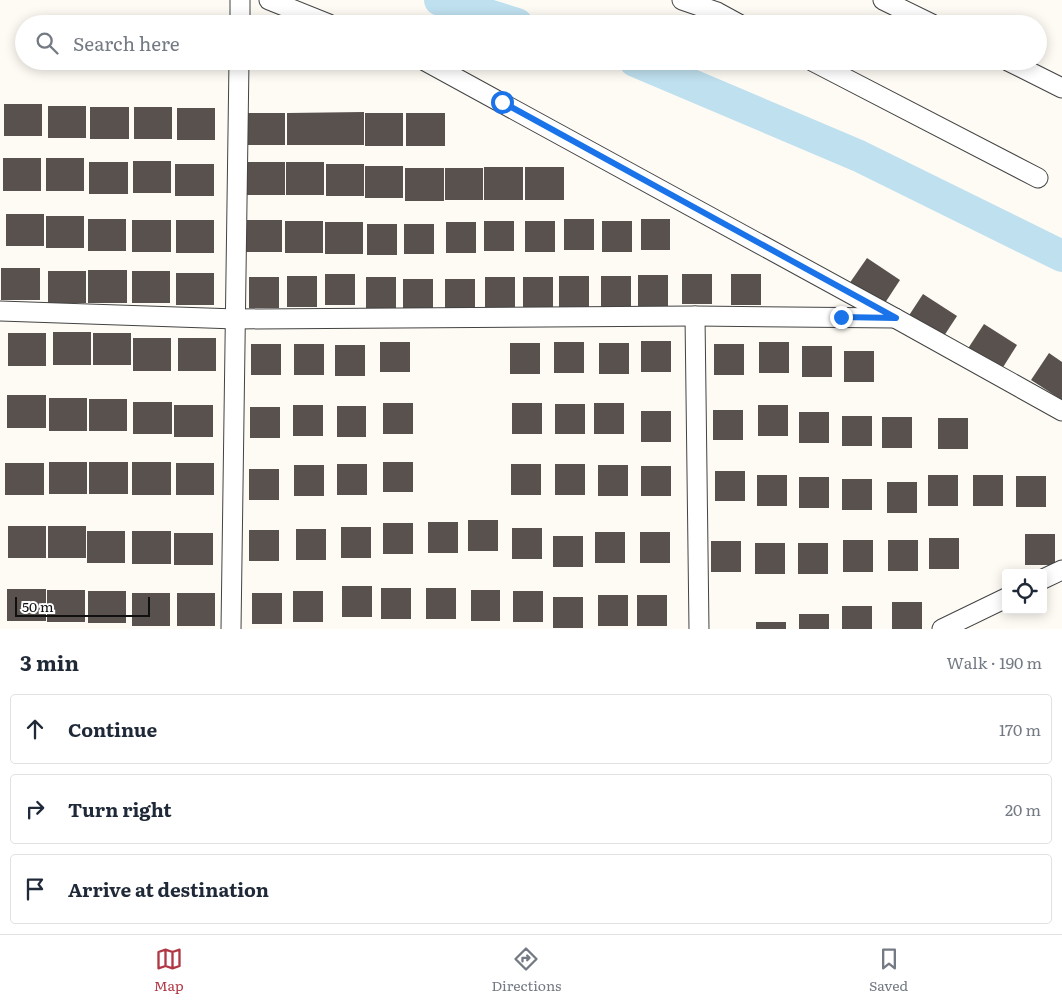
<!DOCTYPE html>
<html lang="en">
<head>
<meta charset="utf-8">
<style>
  body { margin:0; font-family:Literata,serif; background:#f2f2f3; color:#1f2937 }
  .controls { position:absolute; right:15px; bottom:15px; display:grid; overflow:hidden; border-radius:5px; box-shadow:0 2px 12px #0003 }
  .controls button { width:45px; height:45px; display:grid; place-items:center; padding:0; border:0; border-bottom:1px solid #e0e1e3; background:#fff; color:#1f2937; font:25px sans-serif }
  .scale { position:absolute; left:15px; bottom:12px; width:135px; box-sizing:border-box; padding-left:5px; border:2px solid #101010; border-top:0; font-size:14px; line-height:18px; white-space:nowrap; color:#101010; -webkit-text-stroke:4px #fff; paint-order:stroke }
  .stop { position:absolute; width:15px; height:15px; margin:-11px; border:4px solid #1a73e8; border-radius:50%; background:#fff }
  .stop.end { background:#1a73e8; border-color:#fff; box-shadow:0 1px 5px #0008 }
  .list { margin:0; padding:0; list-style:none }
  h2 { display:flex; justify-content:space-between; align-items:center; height:65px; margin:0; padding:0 20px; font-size:21px }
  h2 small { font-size:16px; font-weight:400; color:#747a83 }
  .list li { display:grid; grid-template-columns:32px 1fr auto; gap:15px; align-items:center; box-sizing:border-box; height:70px; margin:0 10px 10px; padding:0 10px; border:1px solid #e0e1e3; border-radius:5px }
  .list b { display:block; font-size:19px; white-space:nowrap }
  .list em { font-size:16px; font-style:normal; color:#747a83 }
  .icon { flex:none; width:28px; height:28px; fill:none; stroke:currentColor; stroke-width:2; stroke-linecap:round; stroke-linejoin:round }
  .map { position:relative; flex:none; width:1062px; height:629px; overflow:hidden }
  .search { position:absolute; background:#fff; box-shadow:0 2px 12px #0003; left:15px; right:15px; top:15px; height:55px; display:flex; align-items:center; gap:12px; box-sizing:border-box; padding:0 18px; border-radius:28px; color:#747a83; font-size:19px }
  .sheet { height:305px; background:#fff }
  nav { display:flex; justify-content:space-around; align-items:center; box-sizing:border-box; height:70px; border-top:1px solid #e0e1e3; background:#fff; font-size:14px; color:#747a83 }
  nav a { display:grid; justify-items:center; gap:2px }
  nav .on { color:#b03845 }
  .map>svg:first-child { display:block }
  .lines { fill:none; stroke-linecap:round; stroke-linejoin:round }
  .river { stroke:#bfe0ef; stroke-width:32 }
  .building { fill:#58514e }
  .street-casing { stroke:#434343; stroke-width:21 }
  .street { stroke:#fff; stroke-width:19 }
  .route { stroke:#1a73e8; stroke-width:6 }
</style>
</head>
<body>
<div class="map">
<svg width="1062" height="629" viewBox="0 0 1062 629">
  <rect width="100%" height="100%" fill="#fefbf5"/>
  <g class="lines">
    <g class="river">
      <polyline points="440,0 517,24"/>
      <polyline points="635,61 859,156 1062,256"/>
    </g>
  </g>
  <g class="building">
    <rect x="4" y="104" width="38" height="32"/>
    <rect x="48" y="106" width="38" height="32"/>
    <rect x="90" y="107" width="39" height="32"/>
    <rect x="134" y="107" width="38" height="32"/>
    <rect x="177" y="108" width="38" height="32"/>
    <polygon points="364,112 364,145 287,145 287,113"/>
    <rect x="246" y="113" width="39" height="32"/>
    <rect x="365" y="113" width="38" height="33"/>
    <rect x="406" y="113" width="39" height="33"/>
    <rect x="3" y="158" width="38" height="33"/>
    <rect x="46" y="158" width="38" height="33"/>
    <rect x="133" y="161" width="38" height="32"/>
    <rect x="89" y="162" width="39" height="32"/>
    <rect x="246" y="162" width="39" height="33"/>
    <rect x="286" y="162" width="38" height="33"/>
    <rect x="175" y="164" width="39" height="32"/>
    <rect x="326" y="164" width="38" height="32"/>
    <rect x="365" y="166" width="38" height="32"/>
    <rect x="484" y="167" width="39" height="33"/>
    <rect x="525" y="167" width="39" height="33"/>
    <rect x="405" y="168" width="39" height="33"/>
    <rect x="445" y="168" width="38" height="32"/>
    <rect x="6" y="214" width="38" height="32"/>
    <rect x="46" y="216" width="38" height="32"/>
    <rect x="88" y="219" width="38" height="32"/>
    <rect x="564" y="219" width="30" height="31"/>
    <rect x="641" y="219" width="29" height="31"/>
    <rect x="132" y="220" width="39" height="32"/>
    <rect x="176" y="220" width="38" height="33"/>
    <rect x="244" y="220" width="38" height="32"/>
    <rect x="285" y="221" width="38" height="32"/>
    <rect x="484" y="221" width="30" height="30"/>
    <rect x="525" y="221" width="30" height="31"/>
    <rect x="602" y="221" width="30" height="31"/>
    <rect x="325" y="222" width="38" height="32"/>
    <rect x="446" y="222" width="30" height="31"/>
    <rect x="367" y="224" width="30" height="31"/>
    <rect x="404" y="224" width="30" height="30"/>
    <polygon points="867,258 900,280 883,306 849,284"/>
    <rect x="1" y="268" width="39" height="32"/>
    <rect x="88" y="270" width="39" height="33"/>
    <rect x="48" y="271" width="38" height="32"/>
    <rect x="132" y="271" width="38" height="32"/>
    <rect x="176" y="273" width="38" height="32"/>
    <rect x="325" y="274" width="30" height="31"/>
    <rect x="682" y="274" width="30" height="30"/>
    <rect x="731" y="274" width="30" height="31"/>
    <rect x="638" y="275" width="30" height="31"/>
    <rect x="287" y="276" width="30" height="31"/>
    <rect x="559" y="276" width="30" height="31"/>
    <rect x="601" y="276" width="30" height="31"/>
    <rect x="249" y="277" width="30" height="31"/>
    <rect x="366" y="277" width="30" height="31"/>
    <rect x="485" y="277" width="30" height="31"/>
    <rect x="523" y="277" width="30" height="31"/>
    <rect x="403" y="279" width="30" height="31"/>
    <rect x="445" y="279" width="30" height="31"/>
    <polygon points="923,294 957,316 940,342 906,320"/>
    <polygon points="984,324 1017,345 1000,372 967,350"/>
    <rect x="53" y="332" width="38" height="33"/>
    <rect x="8" y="333" width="38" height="33"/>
    <rect x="93" y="333" width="38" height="32"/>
    <rect x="133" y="338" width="38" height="33"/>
    <rect x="178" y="338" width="38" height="33"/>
    <rect x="641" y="341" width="30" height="31"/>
    <rect x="380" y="342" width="30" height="30"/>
    <rect x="554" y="342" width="30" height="31"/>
    <rect x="759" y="342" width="30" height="31"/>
    <rect x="510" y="343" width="30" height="31"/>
    <rect x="599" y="343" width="30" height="31"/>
    <rect x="251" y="344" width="30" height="31"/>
    <rect x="294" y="344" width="30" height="31"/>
    <rect x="714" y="344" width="30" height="31"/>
    <rect x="335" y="345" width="30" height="31"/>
    <rect x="802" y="346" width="30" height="31"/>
    <rect x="844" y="351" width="30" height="31"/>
    <polygon points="1049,353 1062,362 1062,400 1031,380"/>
    <rect x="7" y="395" width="39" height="33"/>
    <rect x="49" y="398" width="38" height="33"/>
    <rect x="89" y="399" width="38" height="32"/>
    <rect x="133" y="402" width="39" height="32"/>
    <rect x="383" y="403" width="30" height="31"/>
    <rect x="512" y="403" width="30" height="31"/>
    <rect x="594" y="403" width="30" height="31"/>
    <rect x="555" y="404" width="30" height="30"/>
    <rect x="174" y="405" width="39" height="32"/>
    <rect x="293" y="405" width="30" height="31"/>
    <rect x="758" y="405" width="30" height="31"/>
    <rect x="337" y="406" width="29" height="31"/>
    <rect x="250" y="407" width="30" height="31"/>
    <rect x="713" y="410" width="30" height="30"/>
    <rect x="641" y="411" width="30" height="31"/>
    <rect x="799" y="412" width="30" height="31"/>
    <rect x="842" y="416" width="30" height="30"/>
    <rect x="882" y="417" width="30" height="31"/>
    <rect x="938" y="418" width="30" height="31"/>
    <rect x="49" y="462" width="38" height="32"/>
    <rect x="89" y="462" width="39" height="32"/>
    <rect x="132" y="462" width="39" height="33"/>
    <rect x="383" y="462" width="30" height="30"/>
    <rect x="5" y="463" width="39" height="32"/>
    <rect x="176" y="463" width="38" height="32"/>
    <rect x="337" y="464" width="30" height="31"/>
    <rect x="511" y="464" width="30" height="31"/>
    <rect x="555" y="464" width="30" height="31"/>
    <rect x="294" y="465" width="30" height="31"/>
    <rect x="598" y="465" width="30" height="31"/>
    <rect x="641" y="466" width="30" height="30"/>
    <rect x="249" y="469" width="30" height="31"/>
    <rect x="715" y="471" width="30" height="30"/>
    <rect x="757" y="475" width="30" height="31"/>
    <rect x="928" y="475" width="30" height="31"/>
    <rect x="973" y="475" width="30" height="31"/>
    <rect x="1016" y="476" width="30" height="31"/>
    <rect x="799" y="477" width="30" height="31"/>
    <rect x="842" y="479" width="30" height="31"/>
    <rect x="887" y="482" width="30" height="31"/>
    <rect x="468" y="520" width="30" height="31"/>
    <rect x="428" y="522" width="30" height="31"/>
    <rect x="383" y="523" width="30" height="31"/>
    <rect x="8" y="526" width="38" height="32"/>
    <rect x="48" y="526" width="38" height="32"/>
    <rect x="341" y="527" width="30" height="31"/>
    <rect x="512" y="528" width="30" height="31"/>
    <rect x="296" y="529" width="30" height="31"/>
    <rect x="249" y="530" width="30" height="31"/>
    <rect x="87" y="531" width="38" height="32"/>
    <rect x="132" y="531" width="39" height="33"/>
    <rect x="595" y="532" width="30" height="31"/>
    <rect x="640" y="532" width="30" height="31"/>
    <rect x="174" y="533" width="39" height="32"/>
    <rect x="1025" y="534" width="30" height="31"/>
    <rect x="553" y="536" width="30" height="31"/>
    <rect x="929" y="538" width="30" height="31"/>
    <rect x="843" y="540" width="30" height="32"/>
    <rect x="888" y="540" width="30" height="31"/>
    <rect x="711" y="541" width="30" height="31"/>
    <rect x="755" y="543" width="30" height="31"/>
    <rect x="798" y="543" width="30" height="31"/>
    <rect x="342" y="586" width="30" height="31"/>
    <rect x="381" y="588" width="30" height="31"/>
    <rect x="426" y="588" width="30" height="31"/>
    <rect x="7" y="589" width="39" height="32"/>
    <rect x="47" y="590" width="38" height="32"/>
    <rect x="471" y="590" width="29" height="31"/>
    <rect x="88" y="591" width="38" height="32"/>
    <rect x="293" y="591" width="30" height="31"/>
    <rect x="513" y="591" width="30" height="31"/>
    <rect x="132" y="593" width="38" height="33"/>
    <rect x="177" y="593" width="38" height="33"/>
    <rect x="252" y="593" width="30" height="31"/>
    <rect x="598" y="595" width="30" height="31"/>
    <rect x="637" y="595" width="30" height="31"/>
    <rect x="553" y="597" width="30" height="31"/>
    <rect x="892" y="602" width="30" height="27"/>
    <rect x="842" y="606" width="30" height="23"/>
    <rect x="799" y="614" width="30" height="15"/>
    <rect x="756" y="622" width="30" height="7"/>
  </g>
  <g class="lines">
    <g class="street-casing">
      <g id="street">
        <polyline points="269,0 329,24"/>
        <polyline points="682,0 717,12 739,24"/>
        <polyline points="883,0 932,24"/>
        <polyline points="240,24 240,0"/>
        <polyline points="425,61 895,318 1062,411"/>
        <polyline points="812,61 1038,178"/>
        <polyline points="1008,61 1062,88"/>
        <polyline points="0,311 236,319 695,316 895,318"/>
        <polyline points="695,316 699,629"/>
        <polyline points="1043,579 1062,570"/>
        <polyline points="231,629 239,61"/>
        <polyline points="942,629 1006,598"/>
      </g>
    </g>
    <use href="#street" class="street"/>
  </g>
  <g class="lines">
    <polyline class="route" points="502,102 896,318 841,317"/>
  </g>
</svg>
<div class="controls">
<button><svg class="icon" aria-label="locate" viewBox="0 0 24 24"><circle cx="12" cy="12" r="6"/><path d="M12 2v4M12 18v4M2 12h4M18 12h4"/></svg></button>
</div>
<div class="scale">50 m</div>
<div class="stop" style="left:502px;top:102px"></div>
<div class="stop end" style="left:841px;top:317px"></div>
<div class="search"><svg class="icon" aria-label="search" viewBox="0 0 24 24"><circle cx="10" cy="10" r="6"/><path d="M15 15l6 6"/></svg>Search here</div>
</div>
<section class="sheet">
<h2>3 min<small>Walk · 190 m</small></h2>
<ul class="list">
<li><svg class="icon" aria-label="ahead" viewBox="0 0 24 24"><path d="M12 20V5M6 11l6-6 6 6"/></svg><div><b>Continue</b></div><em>170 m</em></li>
<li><svg class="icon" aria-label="right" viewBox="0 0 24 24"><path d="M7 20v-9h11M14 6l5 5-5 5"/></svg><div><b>Turn right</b></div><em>20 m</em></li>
<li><svg class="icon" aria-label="arrive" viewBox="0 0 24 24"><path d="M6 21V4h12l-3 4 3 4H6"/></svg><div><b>Arrive at destination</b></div></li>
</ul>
</section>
<nav>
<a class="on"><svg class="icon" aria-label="map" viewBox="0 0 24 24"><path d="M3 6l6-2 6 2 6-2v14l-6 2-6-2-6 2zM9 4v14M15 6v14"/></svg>Map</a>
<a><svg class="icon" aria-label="directions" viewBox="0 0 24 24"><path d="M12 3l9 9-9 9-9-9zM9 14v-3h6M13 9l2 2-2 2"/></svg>Directions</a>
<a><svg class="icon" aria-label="saved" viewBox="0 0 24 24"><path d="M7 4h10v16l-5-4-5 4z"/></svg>Saved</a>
</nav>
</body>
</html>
